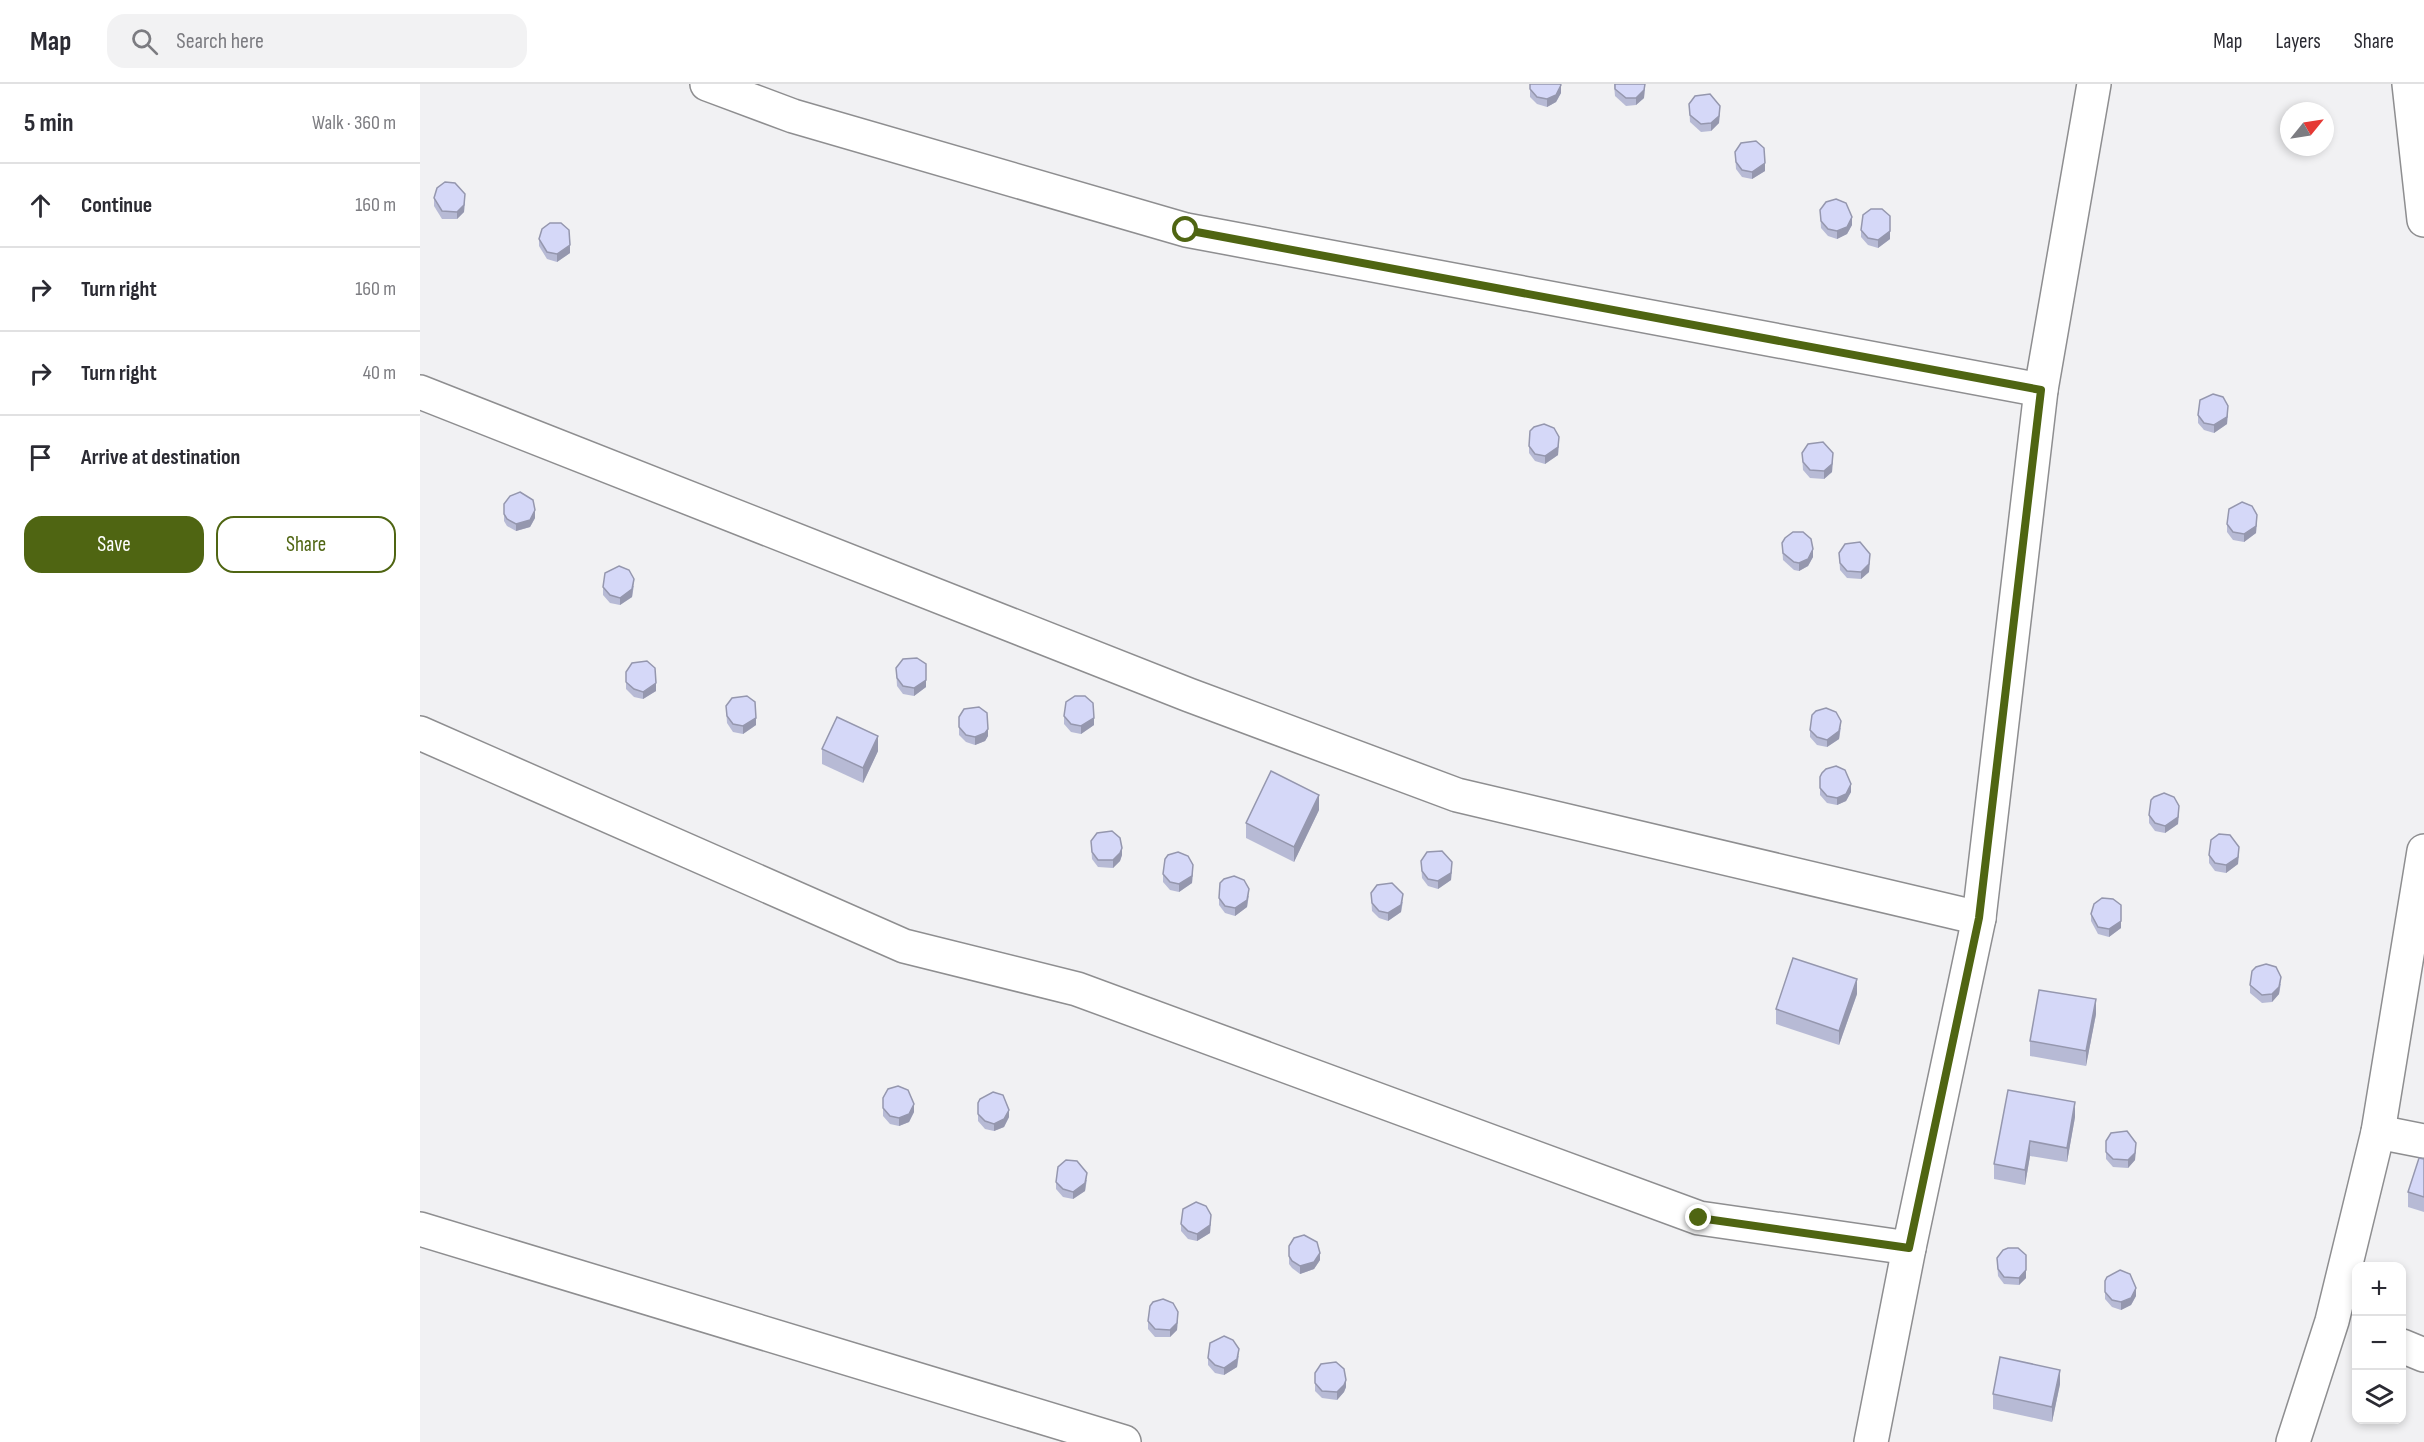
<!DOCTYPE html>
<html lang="en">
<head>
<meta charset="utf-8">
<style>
  body { margin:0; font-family:"Sofia Sans Condensed",sans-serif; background:#f2f2f3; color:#2b2b33 }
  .controls { position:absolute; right:18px; bottom:18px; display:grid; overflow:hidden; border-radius:12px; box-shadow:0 3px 9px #0003 }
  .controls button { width:54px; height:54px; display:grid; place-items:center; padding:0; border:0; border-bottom:2px solid #e1e1e2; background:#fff; color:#2b2b33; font:30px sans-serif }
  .compass { position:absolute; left:1860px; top:18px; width:54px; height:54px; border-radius:50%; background:#fff; box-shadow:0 3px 9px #0003; rotate:60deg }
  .stop { position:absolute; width:18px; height:18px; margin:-14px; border:4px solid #4f6512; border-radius:50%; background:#fff }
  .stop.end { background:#4f6512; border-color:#fff; box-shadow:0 2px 6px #0008 }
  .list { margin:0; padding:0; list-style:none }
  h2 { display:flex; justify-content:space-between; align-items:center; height:78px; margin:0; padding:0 24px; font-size:26px }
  h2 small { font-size:20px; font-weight:400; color:#7c7c81 }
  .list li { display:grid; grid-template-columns:39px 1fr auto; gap:18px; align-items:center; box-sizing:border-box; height:84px; padding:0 24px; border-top:2px solid #e1e1e2 }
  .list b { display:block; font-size:22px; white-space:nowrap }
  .list em { font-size:20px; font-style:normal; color:#7c7c81 }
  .actions { display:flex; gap:12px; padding:18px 24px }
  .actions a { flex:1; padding:14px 0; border:2px solid #4f6512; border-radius:18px; text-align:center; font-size:21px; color:#4f6512 }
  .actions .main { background:#4f6512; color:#fff }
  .icon { flex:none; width:33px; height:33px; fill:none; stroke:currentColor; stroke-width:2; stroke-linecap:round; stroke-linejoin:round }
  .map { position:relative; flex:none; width:2004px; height:1358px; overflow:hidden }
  header { display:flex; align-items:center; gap:36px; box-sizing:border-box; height:84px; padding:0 30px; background:#fff; border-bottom:2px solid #e1e1e2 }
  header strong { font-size:28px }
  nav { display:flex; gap:33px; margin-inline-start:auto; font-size:21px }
  .search { width:420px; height:54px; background:#f2f2f3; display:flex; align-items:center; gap:15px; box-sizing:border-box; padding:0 21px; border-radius:18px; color:#7c7c81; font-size:22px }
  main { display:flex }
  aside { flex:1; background:#fff }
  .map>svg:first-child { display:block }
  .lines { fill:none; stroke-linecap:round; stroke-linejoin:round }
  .minor-casing { stroke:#8e8e90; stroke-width:36 }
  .minor { stroke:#fff; stroke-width:33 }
  .wall { fill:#b7bad5 }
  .shaded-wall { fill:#9597ae }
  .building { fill:#d5d8f8; stroke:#9597ae; stroke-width:1.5 }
  .route { stroke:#4f6512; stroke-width:8 }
</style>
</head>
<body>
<header>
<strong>Map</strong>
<div class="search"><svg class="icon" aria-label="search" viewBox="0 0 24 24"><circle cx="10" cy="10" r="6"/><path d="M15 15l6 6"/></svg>Search here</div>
<nav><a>Map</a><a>Layers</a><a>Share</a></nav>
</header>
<main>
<aside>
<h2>5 min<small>Walk · 360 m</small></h2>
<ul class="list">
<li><svg class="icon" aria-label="ahead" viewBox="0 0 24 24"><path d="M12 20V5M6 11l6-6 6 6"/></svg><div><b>Continue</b></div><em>160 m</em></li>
<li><svg class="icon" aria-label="right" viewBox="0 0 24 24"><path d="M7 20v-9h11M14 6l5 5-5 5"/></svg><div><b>Turn right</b></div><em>160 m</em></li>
<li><svg class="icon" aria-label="right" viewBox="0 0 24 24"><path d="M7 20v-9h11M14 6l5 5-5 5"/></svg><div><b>Turn right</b></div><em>40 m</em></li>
<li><svg class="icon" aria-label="arrive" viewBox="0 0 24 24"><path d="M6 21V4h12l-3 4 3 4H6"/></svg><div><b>Arrive at destination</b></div></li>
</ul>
<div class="actions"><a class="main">Save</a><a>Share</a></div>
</aside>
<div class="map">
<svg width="2004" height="1358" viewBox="0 0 2004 1358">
  <rect width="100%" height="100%" fill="#f1f1f3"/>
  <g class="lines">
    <g class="minor-casing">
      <g id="minor">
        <polyline points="287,0 373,32 766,146 1621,306"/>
        <polyline points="1989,0 2004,136"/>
        <polyline points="0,308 769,611 1037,711 1559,834"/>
        <polyline points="0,649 484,862 657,905 1279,1134 1489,1164"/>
        <polyline points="1958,1048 2004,1057"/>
        <polyline points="0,1145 704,1358"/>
        <polyline points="1982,1262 2004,1271"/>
        <polyline points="1451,1358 1489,1164 1559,834 1621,306 1674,0"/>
        <polyline points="1873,1358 1912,1237 1958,1048 2004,767"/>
      </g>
    </g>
    <use href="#minor" class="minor"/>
  </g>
  <g class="wall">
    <polygon points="1110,0 1141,9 1136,18 1127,23 1117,20 1110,13"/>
    <polygon points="1194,0 1225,0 1224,14 1216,21 1206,22 1195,12"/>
    <polygon points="1269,20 1300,29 1299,39 1291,47 1281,48 1270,38"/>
    <polygon points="1315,68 1345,87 1332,95 1322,93 1316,85"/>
    <polygon points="14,114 45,118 44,128 37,135 22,135 14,122"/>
    <polygon points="1400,126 1432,141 1427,150 1417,155 1408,152 1401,144"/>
    <polygon points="1441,146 1470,155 1458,164 1448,161 1441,153"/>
    <polygon points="119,155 150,169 137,178 127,175 119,162"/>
    <polygon points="1808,330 1807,340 1794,349 1784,346 1778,339 1778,331"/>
    <polygon points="1139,360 1138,371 1125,380 1115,377 1109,369 1109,362"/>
    <polygon points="1382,369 1413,377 1412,388 1404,395 1390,394 1383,386"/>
    <polygon points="84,420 115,434 110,443 96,447 87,442 84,437"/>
    <polygon points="1837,439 1836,449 1824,458 1813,456 1807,448 1807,440"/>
    <polygon points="1362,459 1393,473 1388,482 1379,487 1374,486 1363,476"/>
    <polygon points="1419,469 1450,477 1449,488 1441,495 1427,494 1420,486"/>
    <polygon points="214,502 212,513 200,521 190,519 183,511 183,503"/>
    <polygon points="476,584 506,603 494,612 483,610 477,602"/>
    <polygon points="206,588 236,607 223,615 214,613 206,605"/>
    <polygon points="306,622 336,641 323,650 313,648 307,639"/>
    <polygon points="644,632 674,641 661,650 651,648 644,640"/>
    <polygon points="539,633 568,652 565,657 555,661 546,658 539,651"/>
    <polygon points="1421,644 1419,655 1407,663 1397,661 1390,653 1390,646"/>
    <polygon points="402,665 458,667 443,699 402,680"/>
    <polygon points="1400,693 1431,708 1426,717 1417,721 1407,719 1400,711"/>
    <polygon points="899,726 874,778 826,754 826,739"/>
    <polygon points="1759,730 1758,740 1745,749 1735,747 1729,739 1729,731"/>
    <polygon points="671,757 702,771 700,777 693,784 678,783 672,775"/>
    <polygon points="1819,770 1818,780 1806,789 1795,787 1789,779 1789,771"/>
    <polygon points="1001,777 1032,786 1031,796 1018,805 1008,802 1002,794"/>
    <polygon points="773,789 772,799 759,808 750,806 743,798 743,790"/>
    <polygon points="951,809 983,818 981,828 968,837 959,834 952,827"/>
    <polygon points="829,812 827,823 815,832 805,829 799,821 799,814"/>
    <polygon points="1671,830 1701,844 1689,853 1678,850 1671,837"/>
    <polygon points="1861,900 1859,910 1852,918 1842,919 1830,909 1830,901"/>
    <polygon points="1437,910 1419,961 1356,940 1356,925"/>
    <polygon points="1676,930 1666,982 1610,972 1610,957"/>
    <polygon points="1588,1006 1655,1033 1647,1078 1610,1072 1605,1101 1574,1095 1574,1080"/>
    <polygon points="463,1014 494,1028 489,1038 479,1042 470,1040 463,1032"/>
    <polygon points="558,1019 589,1033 584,1043 574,1047 565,1045 558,1037"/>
    <polygon points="1686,1057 1716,1066 1715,1076 1708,1084 1693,1083 1686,1075"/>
    <polygon points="2004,1075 2004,1128 1988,1123 1988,1108"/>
    <polygon points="667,1096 665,1107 653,1115 643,1113 636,1105 636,1098"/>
    <polygon points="791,1138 790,1149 777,1157 768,1155 761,1147 761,1140"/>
    <polygon points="869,1162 900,1176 894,1185 880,1190 872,1184 869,1180"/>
    <polygon points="1577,1174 1606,1194 1599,1201 1584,1200 1578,1192"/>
    <polygon points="1685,1205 1716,1212 1711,1221 1701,1226 1692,1223 1685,1215"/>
    <polygon points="758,1236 757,1246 750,1253 735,1253 728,1245 728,1237"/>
    <polygon points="819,1272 817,1283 804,1291 795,1289 788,1281 788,1274"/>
    <polygon points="895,1289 926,1303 924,1308 917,1316 902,1314 895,1307"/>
    <polygon points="1640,1300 1632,1338 1573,1325 1573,1310"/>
  </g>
  <g class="shaded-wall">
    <polygon points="1225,0 1225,3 1224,14 1216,21 1216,14"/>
    <polygon points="1141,1 1141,9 1136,18 1127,23 1127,15"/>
    <polygon points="1300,22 1299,39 1291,47 1291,39"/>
    <polygon points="1345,79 1345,87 1332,95 1332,88"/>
    <polygon points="45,110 44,128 37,135 37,128"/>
    <polygon points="1432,133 1432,141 1427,150 1417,155 1417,147"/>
    <polygon points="1470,147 1470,155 1458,164 1458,156"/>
    <polygon points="150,161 150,169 137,178 137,170"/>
    <polygon points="1808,322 1807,340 1794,349 1794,341"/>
    <polygon points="1139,353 1138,371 1125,380 1125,372"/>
    <polygon points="1413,369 1412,388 1404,395 1404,387"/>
    <polygon points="115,426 115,434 110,443 96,447 96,440"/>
    <polygon points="1837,431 1836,449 1824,458 1824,450"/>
    <polygon points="1393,465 1393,473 1388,482 1379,487 1379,479"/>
    <polygon points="1450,470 1449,488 1441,495 1441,488"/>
    <polygon points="214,495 212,513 200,521 200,514"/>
    <polygon points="506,596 506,603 494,612 494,604"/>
    <polygon points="236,599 236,607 223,615 223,608"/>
    <polygon points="336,634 336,641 323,650 323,642"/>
    <polygon points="674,634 674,641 661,650 661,642"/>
    <polygon points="1421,637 1419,655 1407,663 1407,656"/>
    <polygon points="568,645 568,652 565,657 555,661 555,653"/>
    <polygon points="458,652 458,667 443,699 443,684"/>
    <polygon points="1431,700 1431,708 1426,717 1417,721 1417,714"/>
    <polygon points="899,711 899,726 874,778 874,763"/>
    <polygon points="1759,722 1758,740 1745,749 1745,742"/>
    <polygon points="1819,763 1818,780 1806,789 1806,781"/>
    <polygon points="702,764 702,771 700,777 693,784 693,776"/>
    <polygon points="1032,778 1031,796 1018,805 1018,797"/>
    <polygon points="773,781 772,799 759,808 759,800"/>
    <polygon points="829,805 827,823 815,832 815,824"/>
    <polygon points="983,810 981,828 968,837 968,829"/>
    <polygon points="1701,837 1701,844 1689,853 1689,845"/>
    <polygon points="1861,893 1859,910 1852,918 1852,910"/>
    <polygon points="1437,895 1437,910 1419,961 1419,947"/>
    <polygon points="1676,915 1676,930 1666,982 1666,967"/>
    <polygon points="1655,1018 1655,1033 1647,1078 1647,1064"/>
    <polygon points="494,1020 494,1028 489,1038 479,1042 479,1034"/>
    <polygon points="589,1026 589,1033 584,1043 574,1047 574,1040"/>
    <polygon points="1610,1057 1610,1072 1605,1101 1605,1086"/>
    <polygon points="1716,1059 1715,1076 1708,1084 1708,1076"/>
    <polygon points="667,1089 665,1107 653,1115 653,1108"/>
    <polygon points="791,1131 790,1149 777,1157 777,1150"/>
    <polygon points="900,1169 900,1176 894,1185 880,1190 880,1182"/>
    <polygon points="1606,1186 1606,1194 1599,1201 1599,1194"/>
    <polygon points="1716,1204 1716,1212 1711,1221 1701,1226 1701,1218"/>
    <polygon points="758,1228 757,1246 750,1253 750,1246"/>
    <polygon points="819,1265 817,1283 804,1291 804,1284"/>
    <polygon points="1640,1286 1640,1300 1632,1338 1632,1323"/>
    <polygon points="926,1296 926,1303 924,1308 917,1316 917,1308"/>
  </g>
  <g class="building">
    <polygon points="1110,0 1140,0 1141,1 1136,11 1127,15 1117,13 1110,5"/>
    <polygon points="1195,0 1225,0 1224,6 1216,14 1206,14 1195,5"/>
    <polygon points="1290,10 1300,22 1299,32 1291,39 1281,40 1270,31 1269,20 1275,12"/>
    <polygon points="1336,57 1344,64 1345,79 1332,88 1322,86 1316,78 1315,68 1321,59"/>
    <polygon points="25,98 35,99 45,110 44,121 37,128 22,127 14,114 17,104"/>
    <polygon points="1416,115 1426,119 1432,133 1427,143 1417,147 1408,145 1401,137 1400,126 1406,118"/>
    <polygon points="1451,125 1462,125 1470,132 1470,147 1458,156 1448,154 1441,146 1443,131"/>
    <polygon points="130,139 141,139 149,146 150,161 137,170 127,168 119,155 122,145"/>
    <polygon points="1793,310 1803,313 1808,322 1807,333 1794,341 1784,339 1778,331 1780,316"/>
    <polygon points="1124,340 1134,344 1139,353 1138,363 1125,372 1115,370 1109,362 1110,347 1114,343"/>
    <polygon points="1403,358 1413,369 1412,380 1404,387 1390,386 1383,378 1382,369 1388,360"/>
    <polygon points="100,408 113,416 115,426 110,436 96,440 87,435 84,430 84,420 90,412"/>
    <polygon points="1822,418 1832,422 1837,431 1836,442 1824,450 1813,448 1807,440 1809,425"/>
    <polygon points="1373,448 1383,448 1391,455 1393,465 1388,475 1379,479 1374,478 1363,469 1362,459 1365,454"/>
    <polygon points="1440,458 1450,470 1449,480 1441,488 1427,487 1420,479 1419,469 1425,460"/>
    <polygon points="199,482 209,486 214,495 212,505 200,514 190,511 183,503 185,489"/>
    <polygon points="497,574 506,580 506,596 494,604 483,602 477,594 476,584 483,575"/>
    <polygon points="227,577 235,584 236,599 223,608 214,605 206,598 206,588 212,579"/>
    <polygon points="327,612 335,618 336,634 323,642 313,640 307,632 306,622 312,614"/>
    <polygon points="655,612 665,612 673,619 674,634 661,642 651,640 644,632 646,618"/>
    <polygon points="559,623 567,629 568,645 565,649 555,653 546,651 539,643 539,633 544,625"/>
    <polygon points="1406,624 1416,628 1421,637 1419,647 1407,656 1397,653 1390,646 1392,631 1396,627"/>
    <polygon points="417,633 458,652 443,684 402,665"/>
    <polygon points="1416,682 1425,686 1431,700 1426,710 1417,714 1407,712 1400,704 1400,693 1402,689 1406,685"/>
    <polygon points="851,687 899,711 874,763 826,739"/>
    <polygon points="1744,709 1754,713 1759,722 1758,733 1745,742 1735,739 1729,731 1731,716 1734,713"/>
    <polygon points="692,747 700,754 702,764 700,769 693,776 678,776 672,768 671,757 677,749"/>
    <polygon points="1799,750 1810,751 1819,763 1818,773 1806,781 1795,779 1789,771 1791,756"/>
    <polygon points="1022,767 1032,778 1031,789 1018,797 1008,795 1002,787 1001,777 1007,768"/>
    <polygon points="758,768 768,772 773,781 772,792 759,800 750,798 743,790 745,775 748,771"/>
    <polygon points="814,792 824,796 829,805 827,816 815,824 805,822 799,814 800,799 804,795"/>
    <polygon points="972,799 983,810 981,821 968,829 959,827 952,819 951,809 957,801"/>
    <polygon points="1682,814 1693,815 1701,821 1701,837 1689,845 1678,843 1671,830 1674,820"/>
    <polygon points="1373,874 1437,895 1419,947 1356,925"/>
    <polygon points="1846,880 1856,883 1861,893 1859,903 1852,910 1842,911 1830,901 1832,887 1836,883"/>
    <polygon points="1619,906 1676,915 1666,967 1610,957"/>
    <polygon points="478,1002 488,1006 494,1020 489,1030 479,1034 470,1032 463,1024 463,1014 468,1005"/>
    <polygon points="1588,1006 1655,1018 1647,1064 1610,1057 1605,1086 1574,1080"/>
    <polygon points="573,1008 583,1011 589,1026 584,1035 574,1040 565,1037 558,1030 558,1019 560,1015"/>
    <polygon points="1707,1047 1716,1059 1715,1069 1708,1076 1693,1075 1686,1068 1686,1057 1691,1049"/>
    <polygon points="1999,1074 2004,1075 2004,1113 1988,1108"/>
    <polygon points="646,1076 657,1077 667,1089 665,1099 653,1108 643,1105 636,1098 638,1083"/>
    <polygon points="776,1118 786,1122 791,1131 790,1141 777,1150 768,1147 761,1140 763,1125"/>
    <polygon points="884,1151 897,1158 900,1169 894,1178 880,1182 872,1177 869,1172 869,1162 874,1154"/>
    <polygon points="1588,1164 1598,1164 1606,1171 1606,1186 1599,1194 1584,1193 1578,1185 1577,1174 1583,1166"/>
    <polygon points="1700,1186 1710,1190 1716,1204 1711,1214 1701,1218 1692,1216 1685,1208 1685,1197 1687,1193"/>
    <polygon points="743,1215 753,1219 758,1228 757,1239 750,1246 735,1245 728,1237 730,1222 733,1218"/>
    <polygon points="804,1252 813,1256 819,1265 817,1275 804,1284 795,1281 788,1274 790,1259"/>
    <polygon points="1580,1273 1640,1286 1632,1323 1573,1310"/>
    <polygon points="916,1278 924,1285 926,1296 924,1301 917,1308 902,1307 895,1299 895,1289 901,1280"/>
  </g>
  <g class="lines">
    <polyline class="route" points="766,146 1621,306 1559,834 1489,1164 1279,1134"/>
  </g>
</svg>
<div class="controls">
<button>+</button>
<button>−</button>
<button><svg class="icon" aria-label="layers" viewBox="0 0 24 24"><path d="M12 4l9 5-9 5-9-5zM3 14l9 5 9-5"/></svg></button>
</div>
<svg class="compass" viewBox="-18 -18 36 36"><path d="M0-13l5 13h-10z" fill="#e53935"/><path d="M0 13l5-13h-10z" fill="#7c7c81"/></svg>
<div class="stop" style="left:766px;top:146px"></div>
<div class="stop end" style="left:1279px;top:1134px"></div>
</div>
</main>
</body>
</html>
